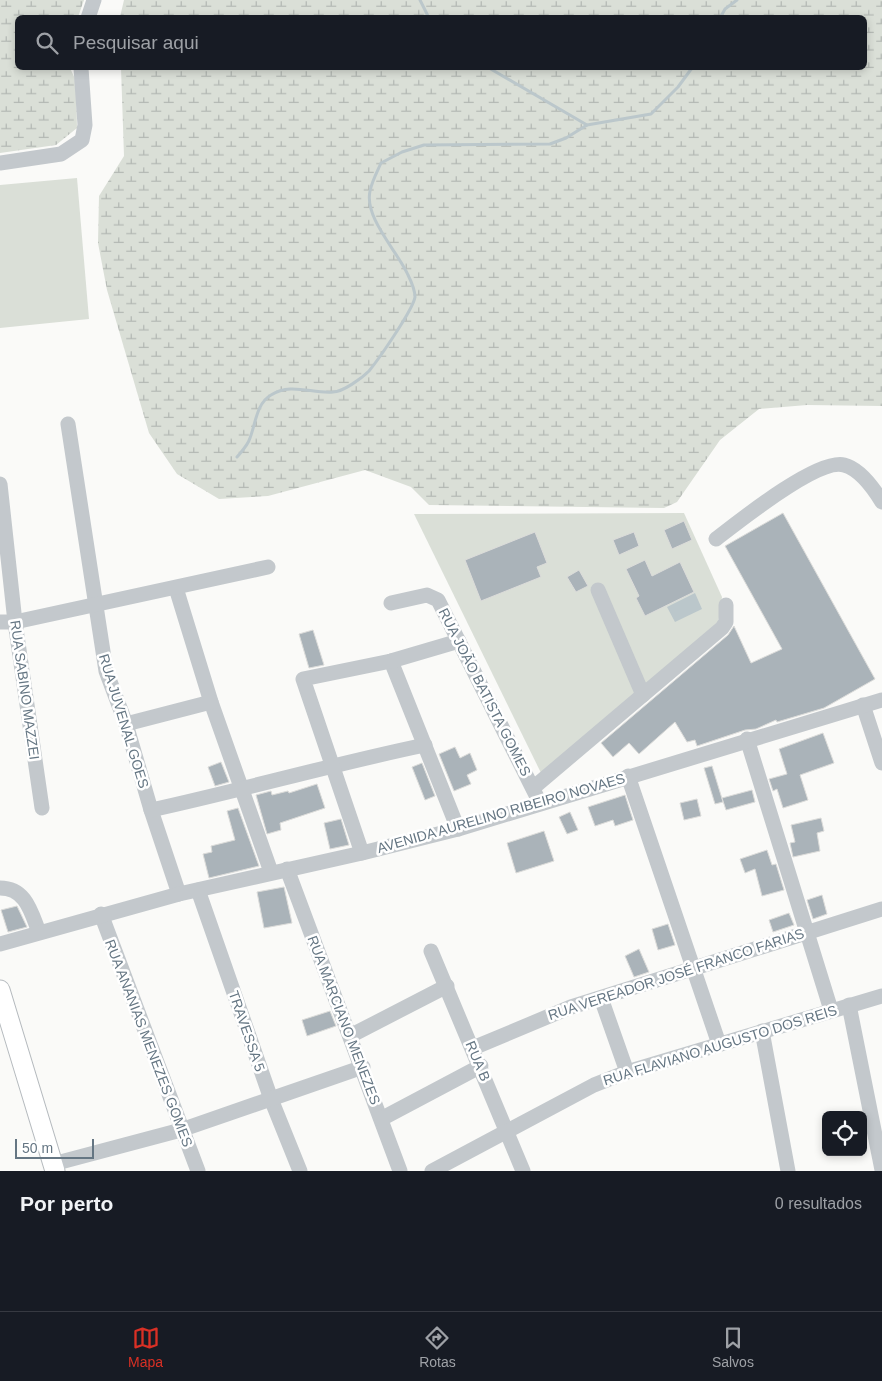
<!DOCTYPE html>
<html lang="pt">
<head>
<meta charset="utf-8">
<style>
  body { margin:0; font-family:Helvetica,sans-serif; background:#242831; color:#f1f3f6 }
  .controls { position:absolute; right:15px; bottom:15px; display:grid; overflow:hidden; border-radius:8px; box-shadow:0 2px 8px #0003 }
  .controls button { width:45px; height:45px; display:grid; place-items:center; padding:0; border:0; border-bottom:1px solid #363941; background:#171b24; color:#f1f3f6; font:25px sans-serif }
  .scale { position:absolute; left:15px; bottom:12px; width:79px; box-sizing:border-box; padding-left:5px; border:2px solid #657683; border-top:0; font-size:14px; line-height:18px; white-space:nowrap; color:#657683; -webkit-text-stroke:4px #fff; paint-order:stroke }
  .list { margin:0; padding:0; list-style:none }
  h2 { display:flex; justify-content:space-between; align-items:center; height:65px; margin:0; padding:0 20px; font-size:21px }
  h2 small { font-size:16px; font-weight:400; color:#9ea1a6 }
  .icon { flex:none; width:28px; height:28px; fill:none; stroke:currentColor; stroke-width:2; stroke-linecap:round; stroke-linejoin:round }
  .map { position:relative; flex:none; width:882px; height:1171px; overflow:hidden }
  .search { position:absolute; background:#171b24; box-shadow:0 2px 8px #0003; left:15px; right:15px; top:15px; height:55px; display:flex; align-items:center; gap:12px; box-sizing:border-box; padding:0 18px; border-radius:8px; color:#9ea1a6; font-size:19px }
  .sheet { height:140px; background:#171b24 }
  nav { display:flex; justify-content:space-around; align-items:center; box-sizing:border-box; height:70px; border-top:1px solid #363941; background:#171b24; font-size:14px; color:#9ea1a6 }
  nav a { display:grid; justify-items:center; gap:2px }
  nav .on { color:#d93025 }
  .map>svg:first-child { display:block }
  .grass { fill:#dadfd7 }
  .wetland { fill:url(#wetland-marsh) }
  .water { fill:#bbc7cb }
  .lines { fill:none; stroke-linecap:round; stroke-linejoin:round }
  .stream { stroke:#bbc7cb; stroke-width:3 }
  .building { fill:#aab3b9; stroke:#dcdcda }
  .major-casing { stroke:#b5babe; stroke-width:21 }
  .minor { stroke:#c3c8cc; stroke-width:15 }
  .major { stroke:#fff; stroke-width:19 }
  .labels { text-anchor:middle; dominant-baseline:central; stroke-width:5; stroke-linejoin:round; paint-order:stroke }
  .street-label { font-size:14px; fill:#657683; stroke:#fff }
</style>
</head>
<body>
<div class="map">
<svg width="882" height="1171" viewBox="0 0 882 1171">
  <defs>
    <pattern id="wetland-marsh" width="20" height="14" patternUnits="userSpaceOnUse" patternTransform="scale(1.25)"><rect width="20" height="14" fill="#dadfd7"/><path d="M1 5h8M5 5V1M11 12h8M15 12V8" fill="none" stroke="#b4b9b4"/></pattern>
  </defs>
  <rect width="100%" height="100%" fill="#fafaf8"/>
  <g class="grass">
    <polygon points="77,178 89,319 0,328 0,185"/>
    <polygon points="684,513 722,597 718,624 542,775 414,514"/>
  </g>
  <g class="wetland">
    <polygon points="0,0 84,0 78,17 18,18 18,68 70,68 76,81 77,128 56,145 0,153"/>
    <polygon points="124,0 882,0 882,406 807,405 759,409 720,440 677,502 664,508 429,505 411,487 365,470 268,496 219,499 177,474 149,433 107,290 98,243 99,196 124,156 121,68 864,68 864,18 120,17"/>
  </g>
  <polygon class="water" points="695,593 702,609 675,622 667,607"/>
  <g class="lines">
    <g class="stream">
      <polyline points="420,0 429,18"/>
      <polyline points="720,18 725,9 737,0"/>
      <polyline points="489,68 587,125 651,114 678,87 692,68"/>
      <path d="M237 457C242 451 248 445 250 438 256 423 256 404 271 395 291 382 312 394 333 392 343 392 362 378 369 371 378 360 413 310 415 297 415 291 411 281 408 275 398 252 364 218 370 191 372 181 377 172 381 163L402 152 424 145 550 144 566 138 587 125"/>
    </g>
  </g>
  <g class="building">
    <polygon points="783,513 875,679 824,708 777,722 776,720 756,729 745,730 697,746 695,740 687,742 675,722 639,754 629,743 613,757 601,743 728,635 734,626 751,663 782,649 725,546"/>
    <polygon points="684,521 692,540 672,549 664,530"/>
    <polygon points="535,532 547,563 537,567 541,577 481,601 465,560"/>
    <polygon points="634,532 639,546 619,555 613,540"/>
    <polygon points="645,560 652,576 680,562 694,592 645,616 636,598 639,596 626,569"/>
    <polygon points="579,570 588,586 576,592 567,577"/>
    <polygon points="313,630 324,665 309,668 299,634"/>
    <polygon points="823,733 834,763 800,775 808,800 783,808 777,789 773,791 769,779 787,774 779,749"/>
    <polygon points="455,747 460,758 470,753 477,770 467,775 471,784 454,791 439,754"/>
    <polygon points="221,762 229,782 215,786 208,767"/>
    <polygon points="422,763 435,796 425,800 412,767"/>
    <polygon points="712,766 723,802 715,804 704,768"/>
    <polygon points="317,784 325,808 280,823 281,830 267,834 256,795 271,791 272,795 288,791 289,793"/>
    <polygon points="752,790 755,802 726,810 722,798"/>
    <polygon points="625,795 633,820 615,826 613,820 595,826 588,807"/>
    <polygon points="697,799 701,816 684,820 680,803"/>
    <polygon points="238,808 259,866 209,878 203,854 212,852 211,846 235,840 227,811"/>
    <polygon points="570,812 578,830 567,834 559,817"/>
    <polygon points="821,818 824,831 817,833 820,851 793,857 790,843 795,842 791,825"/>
    <polygon points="341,819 349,845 330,849 324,823"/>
    <polygon points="544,831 554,861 516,873 507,843"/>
    <polygon points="767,850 772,865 776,864 784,890 762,896 755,869 745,873 740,859"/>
    <polygon points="284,887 292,923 264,928 257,892"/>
    <polygon points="822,895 827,914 813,919 807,900"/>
    <polygon points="17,906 27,927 8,932 1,910"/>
    <polygon points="789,913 794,925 773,932 769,920"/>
    <polygon points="668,924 675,945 658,950 652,929"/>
    <polygon points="639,949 649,972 634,977 625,956"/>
    <polygon points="330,1011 336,1026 307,1036 302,1020"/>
  </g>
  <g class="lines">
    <g class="major-casing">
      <polyline id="major" points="0,990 55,1171"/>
    </g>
    <g class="minor">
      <polyline points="88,18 94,0"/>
      <polyline points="0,163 61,154 82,140 85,125 81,68"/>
      <polyline points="68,424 106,671 126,724 151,810 179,894"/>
      <polyline points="0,484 15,622 42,808"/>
      <path d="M716 539C738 522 818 458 844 465 860 469 874 489 882 502"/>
      <polyline points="176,588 211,702 271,872"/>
      <polyline points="598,590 643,695"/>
      <polyline points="391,603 427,595 438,600 540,803"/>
      <polyline points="0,622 15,622 268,567"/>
      <polyline points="391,661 458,829"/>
      <polyline points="863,705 882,763"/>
      <polyline points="126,724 211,702"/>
      <polyline points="747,739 831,1010"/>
      <polyline points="628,776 719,1044"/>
      <polyline points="533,788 722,628 726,622 726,605"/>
      <path d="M151 810C243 790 333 764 425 745"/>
      <polyline points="362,853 303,679 391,661 459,641"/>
      <polyline points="287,869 400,1171"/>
      <path d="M0 888C26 888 31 912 39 932"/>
      <polyline points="198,890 271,1099 300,1171"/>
      <polyline points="101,914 198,1171"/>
      <polyline points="0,944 179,894 362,853 458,829 882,700"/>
      <polyline points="431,951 523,1171"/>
      <polyline points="601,998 627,1072"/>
      <polyline points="849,1005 882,1170"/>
      <polyline points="762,1031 788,1171"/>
      <polyline points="350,1036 447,986"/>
      <polyline points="473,1048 571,1007 882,909"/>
      <polyline points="381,1119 481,1066"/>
      <polyline points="53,1164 181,1130 363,1067"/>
      <polyline points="432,1171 594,1085 627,1072 882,996"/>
    </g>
    <use href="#major" class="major"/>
  </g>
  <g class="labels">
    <g class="street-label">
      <text transform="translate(25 690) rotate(82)">RUA SABINO MAZZEI</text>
      <text transform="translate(485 692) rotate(63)">RUA JOÃO BATISTA GOMES</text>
      <text transform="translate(124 721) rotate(73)">RUA JUVENAL GOES</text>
      <text transform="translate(501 813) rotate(-16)">AVENIDA AURELINO RIBEIRO NOVAES</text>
      <text transform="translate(676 974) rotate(-18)">RUA VEREADOR JOSÉ FRANCO FARIAS</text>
      <text transform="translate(344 1020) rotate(69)">RUA MARCIANO MENEZES</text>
      <text transform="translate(247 1031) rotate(71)">TRAVESSA 5</text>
      <text transform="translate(149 1043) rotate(69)">RUA ANANIAS MENEZES GOMES</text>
      <text transform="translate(720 1045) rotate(-17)">RUA FLAVIANO AUGUSTO DOS REIS</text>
      <text transform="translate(478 1061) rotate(67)">RUA B</text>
    </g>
  </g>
</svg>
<div class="controls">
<button><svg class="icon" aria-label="locate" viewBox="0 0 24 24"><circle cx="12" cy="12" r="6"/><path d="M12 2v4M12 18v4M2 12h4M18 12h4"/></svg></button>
</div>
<div class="scale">50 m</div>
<div class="search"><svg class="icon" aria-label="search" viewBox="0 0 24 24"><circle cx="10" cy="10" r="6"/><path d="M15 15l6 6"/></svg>Pesquisar aqui</div>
</div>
<section class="sheet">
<h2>Por perto<small>0 resultados</small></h2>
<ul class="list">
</ul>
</section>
<nav>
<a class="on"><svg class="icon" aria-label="map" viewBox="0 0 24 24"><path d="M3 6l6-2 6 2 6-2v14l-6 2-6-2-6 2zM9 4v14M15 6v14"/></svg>Mapa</a>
<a><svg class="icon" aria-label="directions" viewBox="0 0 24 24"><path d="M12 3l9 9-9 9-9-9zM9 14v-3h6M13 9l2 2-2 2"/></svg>Rotas</a>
<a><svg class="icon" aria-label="saved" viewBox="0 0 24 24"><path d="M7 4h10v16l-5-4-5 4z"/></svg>Salvos</a>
</nav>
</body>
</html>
